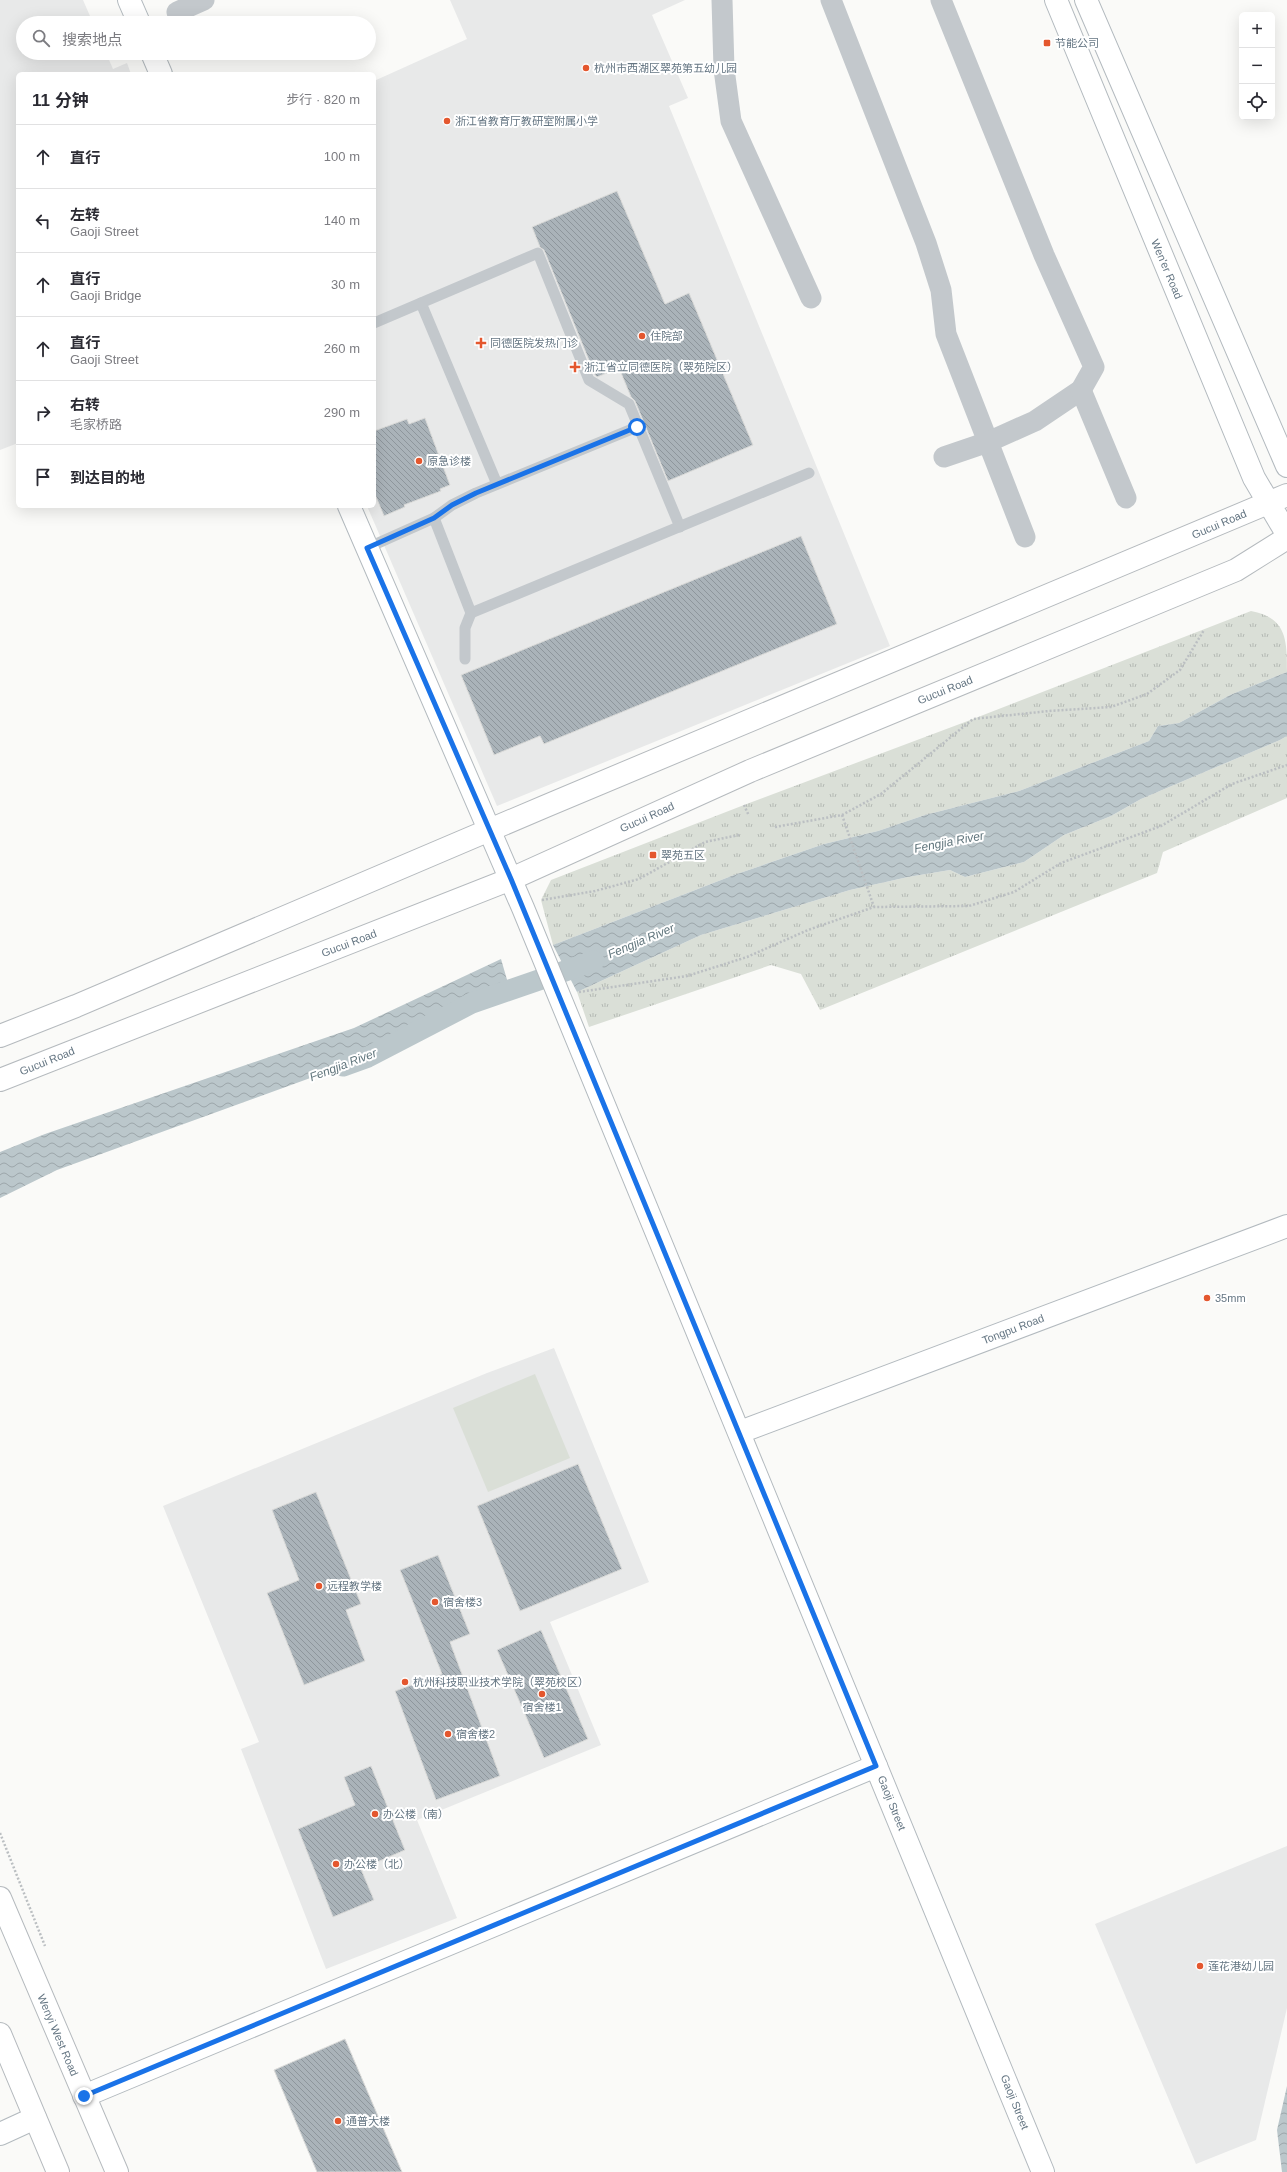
<!DOCTYPE html>
<html lang="zh">
<head>
<meta charset="utf-8">
<style>
  body { margin:0; font-family:Arial,"Noto Sans SC",sans-serif; background:#f2f2f3; color:#2b2b33 }
  .controls { position:absolute; right:12px; top:12px; display:grid; overflow:hidden; border-radius:6px; box-shadow:0 4px 16px #0002 }
  .controls button { width:36px; height:36px; display:grid; place-items:center; padding:0; border:0; border-bottom:1px solid #e1e1e2; background:#fff; color:#2b2b33; font:20px sans-serif }
  .stop { position:absolute; width:12px; height:12px; margin:-9px; border:3px solid #1a73e8; border-radius:50%; background:#fff }
  .stop.end { background:#1a73e8; border-color:#fff; box-shadow:0 1px 4px #0008 }
  .list { margin:0; padding:0; list-style:none }
  h2 { display:flex; justify-content:space-between; align-items:center; height:52px; margin:0; padding:0 16px; font-size:17px }
  h2 small { font-size:13px; font-weight:400; color:#7c7c81 }
  .list li { display:grid; grid-template-columns:26px 1fr auto; gap:12px; align-items:center; box-sizing:border-box; height:64px; padding:0 16px; border-top:1px solid #e1e1e2 }
  .list b { display:block; font-size:15px; white-space:nowrap }
  .list p { margin:0; font-size:13px; white-space:nowrap; color:#7c7c81 }
  .list em { font-size:13px; font-style:normal; color:#7c7c81 }
  .icon { flex:none; width:22px; height:22px; fill:none; stroke:currentColor; stroke-width:2; stroke-linecap:round; stroke-linejoin:round }
  .map { position:relative; flex:none; width:1287px; height:2172px; overflow:hidden }
  .search { position:absolute; background:#fff; box-shadow:0 4px 16px #0002; left:16px; top:16px; width:360px; height:44px; display:flex; align-items:center; gap:10px; box-sizing:border-box; padding:0 14px; border-radius:22px; color:#7c7c81; font-size:15px }
  .panel { position:absolute; background:#fff; box-shadow:0 4px 16px #0002; left:16px; top:72px; width:360px; height:436px; border-radius:6px }
  .map>svg:first-child { display:block }
  .built { fill:#e8e9e9 }
  .grass { fill:#dadfd7 }
  .park { fill:url(#park-tufts) }
  .water { fill:url(#water-waves) }
  .lines { fill:none; stroke-linecap:round; stroke-linejoin:round }
  .canal { stroke:#bbc7cb; stroke-width:21 }
  .building { fill:url(#building-back-hatch); stroke:#dcdcda }
  .secondary-casing { stroke:#b3babf; stroke-width:24 }
  .primary-casing { stroke:#b5babe; stroke-width:24 }
  .path { stroke:#bbbfc2; stroke-width:2.5; stroke-dasharray:2 2; stroke-linecap:butt }
  .lane { stroke:#c3c8cc; stroke-width:11 }
  .street { stroke:#c3c8cc; stroke-width:21 }
  .secondary { stroke:#fff; stroke-width:22 }
  .primary { stroke:#fff; stroke-width:22 }
  .route { stroke:#1a73e8; stroke-width:5 }
  .poi-dot { fill:#e4572e; stroke:#fff; stroke-width:1.5 }
  .labels { text-anchor:middle; dominant-baseline:central; stroke-width:4; stroke-linejoin:round; paint-order:stroke }
  .poi-label { font-size:11px; fill:#657683; stroke:#fff; text-anchor:start }
  .street-label { font-size:11px; fill:#657683; stroke:#fff }
  .water-label { font-size:12px; font-style:italic; fill:#60757c; stroke:#fff }
</style>
</head>
<body>
<div class="map">
<svg width="1287" height="2172" viewBox="0 0 1287 2172">
  <defs>
    <pattern id="park-tufts" width="24" height="20" patternUnits="userSpaceOnUse"><rect width="24" height="20" fill="#dadfd7"/><path d="M3 7l-1-3M5 7V3M7 7l1-3M15 17l-1-3M17 17v-4M19 17l1-3" fill="none" stroke="#b4b9b4"/></pattern>
    <pattern id="water-waves" width="16" height="10" patternUnits="userSpaceOnUse"><rect width="16" height="10" fill="#bbc7cb"/><path d="M0 5q4-4 8 0t8 0" fill="none" stroke="#9ca6aa"/></pattern>
    <pattern id="building-back-hatch" width="6" height="6" patternUnits="userSpaceOnUse"><rect width="6" height="6" fill="#aab3b9"/><path d="M-1 5l2 2M0 0l6 6M5-1l2 2" fill="none" stroke="#8e969c"/></pattern>
  </defs>
  <rect width="100%" height="100%" fill="#fafaf8"/>
  <g class="built">
    <polygon points="0,0 83,0 93,23 23,23 23,53 106,53 113,69 127,63 131,74 18,74 18,443 0,450"/>
    <polygon points="450,0 685,0 652,15 688,98 669,106 890,646 497,806 367,506 374,506 374,81 467,39"/>
    <polygon points="554,1348 649,1582 550,1622 601,1745 417,1820 457,1918 326,1969 241,1749 259,1742 163,1506 487,1373"/>
    <polygon points="1287,1846 1287,2008 1256,2140 1196,2164 1095,1924"/>
  </g>
  <polygon class="grass" points="535,1374 570,1458 488,1492 453,1408"/>
  <g class="park">
    <path d="M1251 611C1287 618 1287 640 1287 672L1230 695 1179 723 1158 726 1149 741 1019 791 925 815 878 831 824 844 734 875 553 945 541 900 551 880 744 805 973 719Z"/>
    <polygon points="1287,736 1287,798 1163,852 1157,873 820,1010 801,974 771,965 589,1027 577,992 701,935 850,890 908,877 950,870 965,877 1024,862 1064,835 1111,816 1141,799 1280,740"/>
  </g>
  <g class="water">
    <polygon points="1287,672 1287,736 1280,740 1141,799 1111,816 1064,835 1024,862 965,877 950,870 908,877 850,890 701,935 577,992 553,945 734,875 824,844 878,831 925,815 1019,791 1149,741 1158,726 1179,723 1230,695"/>
    <polygon points="501,959 510,990 472,1003 368,1057 57,1170 0,1198 0,1152 45,1134 354,1028"/>
    <polygon points="1287,2086 1287,2172 1282,2172 1277,2130"/>
  </g>
  <g class="lines">
    <polyline class="canal" points="343,1066 368,1057 472,1003 594,961"/>
  </g>
  <g class="building">
    <polygon points="617,191 665,304 689,293 753,445 668,481 635,401 631,397 619,368 597,377 595,375 544,250 540,247 532,227"/>
    <polygon points="425,418 450,485 440,489 441,491 404,505 405,507 384,516 374,492 374,431 407,419 409,424"/>
    <polygon points="801,536 837,624 544,744 540,736 494,755 461,675"/>
    <polygon points="578,1464 622,1569 520,1611 477,1506"/>
    <polygon points="316,1492 361,1604 346,1610 365,1661 304,1685 267,1593 299,1580 272,1510"/>
    <polygon points="438,1555 470,1634 450,1642 500,1776 436,1800 395,1691 442,1674 400,1570"/>
    <polygon points="541,1630 588,1739 544,1758 497,1650"/>
    <polygon points="371,1766 405,1850 361,1869 374,1900 333,1917 298,1829 355,1805 344,1777"/>
    <polygon points="345,2039 402,2172 317,2172 274,2070"/>
  </g>
  <g class="lines">
    <g class="secondary-casing">
      <g id="secondary">
        <polyline points="129,0 139,23"/>
        <polyline points="1056,0 1254,478 1287,534"/>
        <polyline points="1086,0 1287,466"/>
        <polyline points="152,53 161,74"/>
        <polyline points="349,506 523,908 1043,2172"/>
        <polyline points="740,1432 1287,1226"/>
        <polyline points="84,2096 876,1766"/>
        <polyline points="0,2134 35,2118"/>
      </g>
    </g>
    <g class="primary-casing">
      <g id="primary">
        <polyline points="0,1036 76,1006 546,806 1287,495"/>
        <polyline points="0,1080 511,879 750,771 1236,570 1287,538"/>
        <polyline points="0,1898 117,2172"/>
        <polyline points="0,2034 58,2172"/>
      </g>
    </g>
    <g class="path">
      <polyline points="744,805 749,816"/>
      <polyline points="842,815 874,907"/>
      <polyline points="775,827 842,815 881,794 973,719 1049,711 1111,707 1147,694 1180,670 1204,630"/>
      <polyline points="542,900 595,891 639,879 705,842 739,835"/>
      <polyline points="579,992 687,976 747,957 808,930 874,907 969,906 1014,892 1061,863 1161,826 1232,784 1287,765"/>
      <polyline points="0,1833 45,1946"/>
    </g>
    <g class="lane">
      <polyline points="421,303 497,484"/>
      <polyline points="374,323 538,253 589,380 629,404 680,527"/>
      <polyline points="434,518 471,613 465,628 465,659"/>
      <polyline points="367,548 434,518 452,505 476,493 637,427"/>
      <polyline points="471,613 809,473"/>
    </g>
    <g class="street">
      <polyline points="722,0 724,69 731,121 811,298"/>
      <polyline points="831,0 926,243 941,290 946,334 1025,537"/>
      <polyline points="941,0 1044,255 1094,367 1081,390 1035,421 988,442 944,457"/>
      <polyline points="177,12 204,0"/>
      <polyline points="1081,390 1126,498"/>
    </g>
    <use href="#secondary" class="secondary"/>
    <use href="#primary" class="primary"/>
  </g>
  <g class="lines">
    <polyline class="route" points="84,2096 876,1766 511,879 367,548 434,518 452,505 476,493 637,427"/>
  </g>
  <g class="poi-dot">
    <rect x="1043" y="39" width="8" height="8" rx="2"/>
    <circle cx="586" cy="68" r="4"/>
    <circle cx="447" cy="121" r="4"/>
    <circle cx="642" cy="336" r="4"/>
    <path d="M479 337h4v4h4v4h-4v4h-4v-4h-4v-4h4z"/>
    <path d="M573 361h4v4h4v4h-4v4h-4v-4h-4v-4h4z"/>
    <circle cx="419" cy="461" r="4"/>
    <rect x="649" y="851" width="8" height="8" rx="2"/>
    <circle cx="1207" cy="1298" r="4"/>
    <circle cx="319" cy="1586" r="4"/>
    <circle cx="435" cy="1602" r="4"/>
    <circle cx="405" cy="1682" r="4"/>
    <circle cx="542" cy="1694" r="4"/>
    <circle cx="448" cy="1734" r="4"/>
    <circle cx="375" cy="1814" r="4"/>
    <circle cx="336" cy="1864" r="4"/>
    <circle cx="1200" cy="1966" r="4"/>
    <circle cx="338" cy="2121" r="4"/>
  </g>
  <g class="labels">
    <g class="poi-label">
      <text x="1055" y="43">节能公司</text>
      <text x="594" y="68">杭州市西湖区翠苑第五幼儿园</text>
      <text x="455" y="121">浙江省教育厅教研室附属小学</text>
      <text x="650" y="336">住院部</text>
      <text x="490" y="343">同德医院发热门诊</text>
      <text x="584" y="367">浙江省立同德医院（翠苑院区）</text>
      <text x="427" y="461">原急诊楼</text>
      <text x="661" y="855">翠苑五区</text>
      <text x="1215" y="1298">35mm</text>
      <text x="327" y="1586">远程教学楼</text>
      <text x="443" y="1602">宿舍楼3</text>
      <text x="413" y="1682">杭州科技职业技术学院（翠苑校区）</text>
      <text x="542" y="1707" text-anchor="middle">宿舍楼1</text>
      <text x="456" y="1734">宿舍楼2</text>
      <text x="383" y="1814">办公楼（南）</text>
      <text x="344" y="1864">办公楼（北）</text>
      <text x="1208" y="1966">莲花港幼儿园</text>
      <text x="346" y="2121">通普大楼</text>
    </g>
    <g class="street-label">
      <text transform="translate(1167 269) rotate(67)">Wen'er Road</text>
      <text transform="translate(1219 524) rotate(-23)">Gucui Road</text>
      <text transform="translate(945 690) rotate(-22)">Gucui Road</text>
      <text transform="translate(647 817) rotate(-24)">Gucui Road</text>
      <text transform="translate(349 943) rotate(-21)">Gucui Road</text>
      <text transform="translate(47 1061) rotate(-22)">Gucui Road</text>
      <text transform="translate(1013 1329) rotate(-21)">Tongpu Road</text>
      <text transform="translate(892 1803) rotate(68)">Gaoji Street</text>
      <text transform="translate(58 2035) rotate(67)">Wenyi West Road</text>
      <text transform="translate(1015 2102) rotate(68)">Gaoji Street</text>
    </g>
    <g class="water-label">
      <text transform="translate(949 842) rotate(-11)">Fengjia River</text>
      <text transform="translate(641 941) rotate(-23)">Fengjia River</text>
      <text transform="translate(343 1065) rotate(-21)">Fengjia River</text>
    </g>
  </g>
</svg>
<div class="controls">
<button>+</button>
<button>−</button>
<button><svg class="icon" aria-label="locate" viewBox="0 0 24 24"><circle cx="12" cy="12" r="6"/><path d="M12 2v4M12 18v4M2 12h4M18 12h4"/></svg></button>
</div>
<div class="stop" style="left:637px;top:427px"></div>
<div class="stop end" style="left:84px;top:2096px"></div>
<div class="search"><svg class="icon" aria-label="search" viewBox="0 0 24 24"><circle cx="10" cy="10" r="6"/><path d="M15 15l6 6"/></svg>搜索地点</div>
<section class="panel">
<h2>11 分钟<small>步行 · 820 m</small></h2>
<ul class="list">
<li><svg class="icon" aria-label="ahead" viewBox="0 0 24 24"><path d="M12 20V5M6 11l6-6 6 6"/></svg><div><b>直行</b></div><em>100 m</em></li>
<li><svg class="icon" aria-label="left" viewBox="0 0 24 24"><path d="M17 20v-9H6M10 6l-5 5 5 5"/></svg><div><b>左转</b><p>Gaoji Street</p></div><em>140 m</em></li>
<li><svg class="icon" aria-label="ahead" viewBox="0 0 24 24"><path d="M12 20V5M6 11l6-6 6 6"/></svg><div><b>直行</b><p>Gaoji Bridge</p></div><em>30 m</em></li>
<li><svg class="icon" aria-label="ahead" viewBox="0 0 24 24"><path d="M12 20V5M6 11l6-6 6 6"/></svg><div><b>直行</b><p>Gaoji Street</p></div><em>260 m</em></li>
<li><svg class="icon" aria-label="right" viewBox="0 0 24 24"><path d="M7 20v-9h11M14 6l5 5-5 5"/></svg><div><b>右转</b><p>毛家桥路</p></div><em>290 m</em></li>
<li><svg class="icon" aria-label="arrive" viewBox="0 0 24 24"><path d="M6 21V4h12l-3 4 3 4H6"/></svg><div><b>到达目的地</b></div></li>
</ul>
</section>
</div>
</body>
</html>
